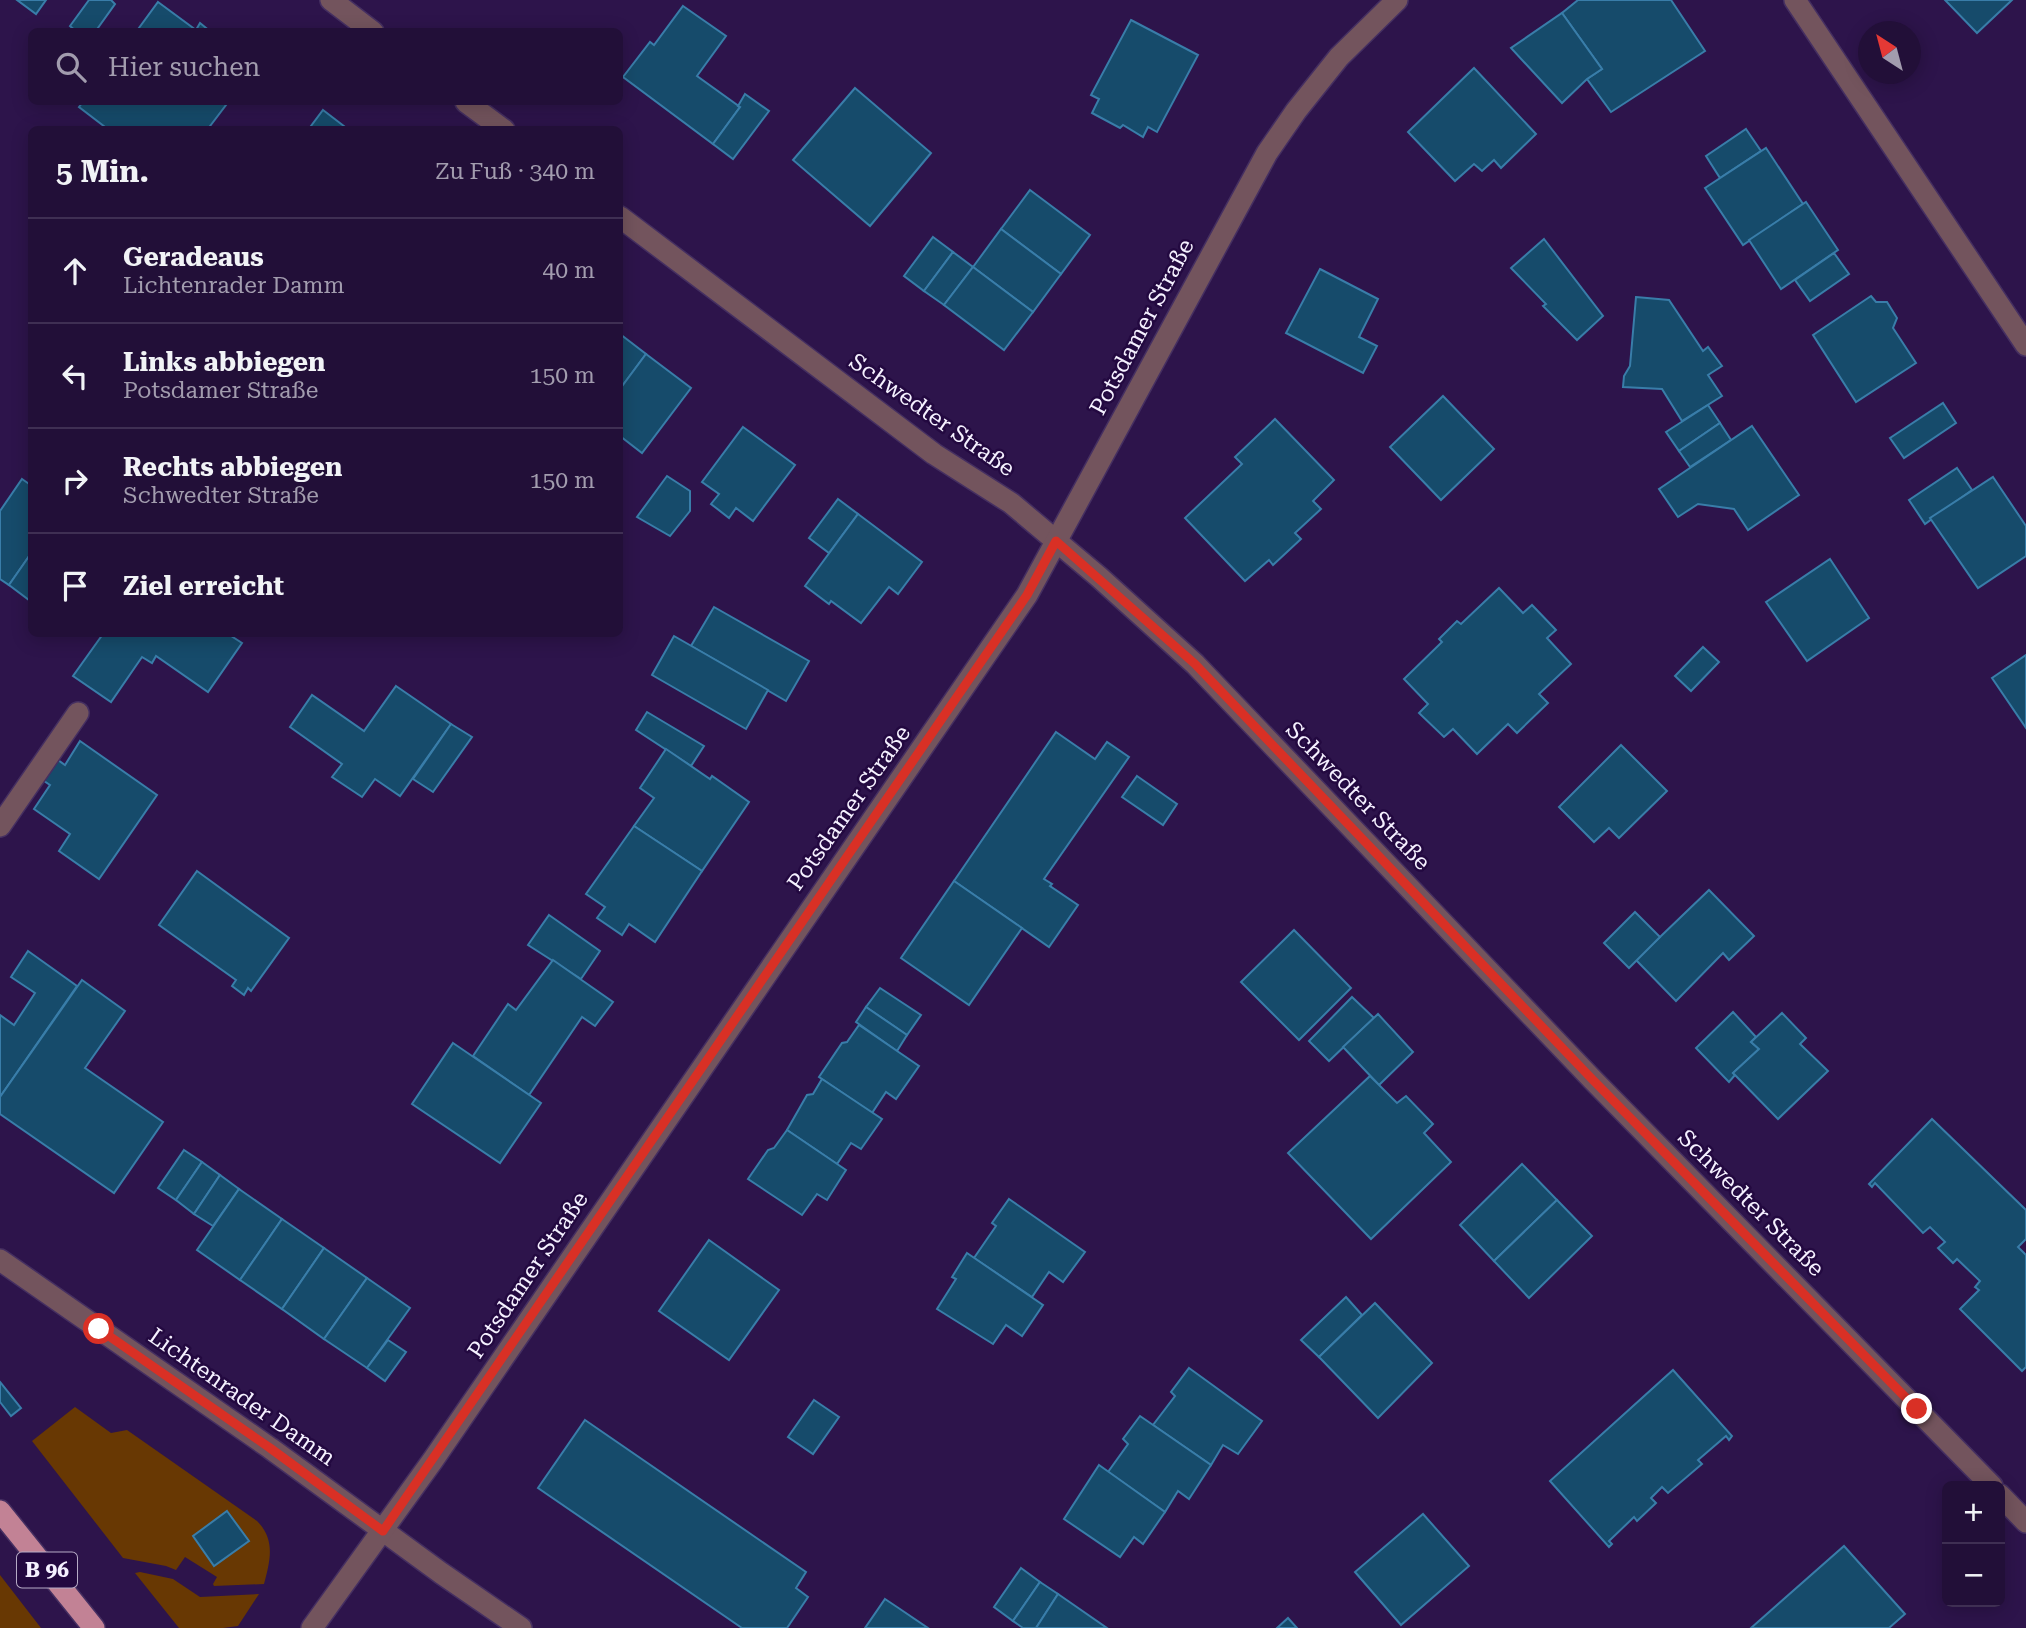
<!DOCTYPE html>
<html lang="de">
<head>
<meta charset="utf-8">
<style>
  body { margin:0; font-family:"Roboto Serif",serif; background:#2a1840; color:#f1f3f6 }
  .controls { position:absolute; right:21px; bottom:21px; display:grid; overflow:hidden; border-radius:10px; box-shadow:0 4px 18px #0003 }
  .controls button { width:63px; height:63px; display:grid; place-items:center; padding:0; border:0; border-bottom:2px solid #3f2f53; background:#220f38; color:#f1f3f6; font:35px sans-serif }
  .compass { position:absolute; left:1858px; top:21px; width:63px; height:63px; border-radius:50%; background:#220f38; box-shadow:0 4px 18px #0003; rotate:324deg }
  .stop { position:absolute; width:21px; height:21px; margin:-16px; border:5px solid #d93025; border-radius:50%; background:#fff }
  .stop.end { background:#d93025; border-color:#fff; box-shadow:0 2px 7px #0008 }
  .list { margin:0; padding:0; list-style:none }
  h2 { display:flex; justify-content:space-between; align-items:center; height:91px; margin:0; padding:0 28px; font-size:30px }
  h2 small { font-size:23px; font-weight:400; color:#a29cae }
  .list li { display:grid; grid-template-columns:46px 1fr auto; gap:21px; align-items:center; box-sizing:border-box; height:105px; padding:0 28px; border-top:2px solid #3f2f53 }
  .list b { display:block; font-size:26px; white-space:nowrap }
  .list p { margin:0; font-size:23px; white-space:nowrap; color:#a29cae }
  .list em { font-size:23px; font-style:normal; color:#a29cae }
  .icon { flex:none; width:38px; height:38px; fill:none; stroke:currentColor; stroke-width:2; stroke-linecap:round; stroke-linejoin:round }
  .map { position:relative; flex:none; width:2026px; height:1628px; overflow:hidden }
  .search { position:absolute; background:#220f38; box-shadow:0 4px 18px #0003; left:28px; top:28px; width:595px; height:77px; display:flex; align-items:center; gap:18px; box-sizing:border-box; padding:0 24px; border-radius:10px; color:#a29cae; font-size:26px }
  .panel { position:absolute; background:#220f38; box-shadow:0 4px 18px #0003; left:28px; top:126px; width:595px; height:511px; border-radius:10px }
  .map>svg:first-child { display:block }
  .green { fill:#683803 }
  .building { fill:#164b6b; stroke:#397da9; stroke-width:2 }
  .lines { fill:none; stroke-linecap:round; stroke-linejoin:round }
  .minor-casing { stroke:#452f61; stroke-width:24 }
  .major-casing { stroke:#452f61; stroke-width:24 }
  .minor { stroke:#73545d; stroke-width:21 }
  .major { stroke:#c28295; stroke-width:21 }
  .route { stroke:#d93025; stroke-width:9 }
  .labels { text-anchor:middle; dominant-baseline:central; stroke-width:5; stroke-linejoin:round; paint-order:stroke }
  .shield { fill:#230940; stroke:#b6abc6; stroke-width:2 }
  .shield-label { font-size:21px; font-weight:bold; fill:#f5f1ff }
  .street-label { font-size:23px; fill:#f5f1ff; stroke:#230940 }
</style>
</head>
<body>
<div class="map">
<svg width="2026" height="1628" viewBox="0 0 2026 1628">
  <rect width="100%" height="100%" fill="#2d144b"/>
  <g class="green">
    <path d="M75 1407 111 1433 127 1430 257 1521C276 1540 270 1561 264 1584L214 1586 213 1584 217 1577 185 1557 176 1570 166 1566 123 1558 32 1441Z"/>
    <polygon points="140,1572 173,1579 200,1597 259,1594 238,1626 223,1628 179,1628 135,1573"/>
    <polygon points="0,1574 0,1575 41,1628 0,1628"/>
  </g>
  <g class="building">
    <polygon points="17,0 46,0 36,14"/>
    <polygon points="89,0 111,0 115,4 95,32 77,32 70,26"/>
    <polygon points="1578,0 1671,0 1705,51 1611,112 1587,79 1602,69 1562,13"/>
    <polygon points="1945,0 2012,0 1977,33"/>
    <polygon points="158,2 196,30 200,23 211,32 136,32"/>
    <polygon points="683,6 726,36 697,76 740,107 713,144 623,77 650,42 654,45"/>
    <polygon points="1562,13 1602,69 1587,79 1562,103 1511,48"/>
    <polygon points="1131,20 1198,55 1157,132 1148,127 1143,137 1123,125 1120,128 1092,113 1099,99 1091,95"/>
    <polygon points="1474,68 1536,134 1501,168 1494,160 1482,171 1474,164 1455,181 1408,132"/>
    <polygon points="855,88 931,153 870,226 793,160"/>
    <polygon points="745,94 769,111 733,159 713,144 740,107 738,106"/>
    <polygon points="83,102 221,102 226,105 207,130 103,130 105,127 79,107"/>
    <polygon points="323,110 349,130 308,130"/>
    <polygon points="1746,129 1761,151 1720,178 1706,156"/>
    <polygon points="1766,148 1803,204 1743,245 1705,188"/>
    <polygon points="1030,190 1090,235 1061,274 1001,229"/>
    <polygon points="1806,202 1838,250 1781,289 1749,240"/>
    <polygon points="1001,229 1061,274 1033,312 973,267"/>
    <polygon points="933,237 953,252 924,291 904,276"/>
    <polygon points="1544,239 1603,316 1577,340 1543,306 1546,304 1511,268"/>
    <polygon points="953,252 973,267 944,305 924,291"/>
    <polygon points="1834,253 1849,274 1810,301 1795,280"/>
    <polygon points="973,267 1033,312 1004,350 944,305"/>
    <polygon points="1320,269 1378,299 1359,337 1377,346 1363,373 1286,333"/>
    <polygon points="1871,296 1876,302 1887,302 1897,318 1893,328 1916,363 1856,402 1813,335"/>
    <polygon points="1636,297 1669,300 1703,351 1708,347 1722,366 1708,375 1722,396 1682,421 1662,389 1623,387 1624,376 1630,366"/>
    <polygon points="620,334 646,354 620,389"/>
    <polygon points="646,354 691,388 642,453 620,436 620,389"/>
    <polygon points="1443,396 1494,449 1441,500 1390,447"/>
    <polygon points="1943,403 1956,423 1904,458 1890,438"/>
    <polygon points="1708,405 1720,423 1679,451 1666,432"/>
    <polygon points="1275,419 1334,480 1313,501 1321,509 1295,533 1301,539 1273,565 1269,560 1245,581 1185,518 1242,464 1235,457"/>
    <polygon points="1720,423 1731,440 1690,467 1679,451"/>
    <polygon points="1752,426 1799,495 1748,530 1734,509 1698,504 1678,517 1659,489"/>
    <polygon points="743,427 795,465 753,521 736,508 729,518 711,504 719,494 702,482"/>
    <polygon points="1957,468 1972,490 1925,524 1909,500"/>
    <polygon points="667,476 690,491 690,511 670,536 637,517"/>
    <polygon points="1993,477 2026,526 2026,556 1978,588 1930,518"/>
    <polygon points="22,479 32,486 32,552 9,585 0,579 0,511"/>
    <polygon points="838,499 858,514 829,553 809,538"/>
    <polygon points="858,514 922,562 898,594 889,587 861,623 831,601 829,604 805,586"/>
    <polygon points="32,552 32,596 29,600 9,585"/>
    <polygon points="1830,559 1869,618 1807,661 1766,602"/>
    <polygon points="1499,588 1523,613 1532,605 1556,630 1547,638 1571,664 1539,694 1548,703 1517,733 1508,724 1477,754 1453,729 1444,737 1419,713 1428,704 1404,679 1442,642 1439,639 1457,621 1461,624"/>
    <polygon points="714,607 809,661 786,701 691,646"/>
    <polygon points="103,634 228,634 242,643 208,692 156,656 152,663 142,657 111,702 73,676"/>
    <polygon points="674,636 768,690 746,729 652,675"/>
    <polygon points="1703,647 1719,662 1691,691 1675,676"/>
    <polygon points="2026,655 2026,728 1992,678"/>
    <polygon points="396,686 451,724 400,796 375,779 362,797 332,777 342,764 290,727 312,695 364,731"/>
    <polygon points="647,712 704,746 691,766 636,730"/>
    <polygon points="451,724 472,737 433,792 413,779"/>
    <polygon points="1056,732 1095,759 1107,742 1129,757 1044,879 1052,884 1050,886 1078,905 1049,947 954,881"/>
    <polygon points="80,741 157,795 99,879 59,851 70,834 34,809 50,785 41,779 55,758 65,765"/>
    <polygon points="1621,745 1667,791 1619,838 1609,828 1594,842 1559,807"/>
    <polygon points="666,749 710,779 712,776 749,802 702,871 634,826 654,798 640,788"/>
    <polygon points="1137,776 1177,804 1163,825 1122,797"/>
    <polygon points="634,826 702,871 655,942 629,924 622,935 597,918 605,907 586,894"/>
    <polygon points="197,871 289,938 251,991 248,988 244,995 232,986 236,980 159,925"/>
    <polygon points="954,881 1022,928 969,1005 901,958"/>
    <polygon points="1709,890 1754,936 1729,960 1723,953 1676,1001 1636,960"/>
    <polygon points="1635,912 1660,937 1629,968 1604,943"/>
    <polygon points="549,915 600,951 581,979 528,945"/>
    <polygon points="1294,930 1351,988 1299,1040 1241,982"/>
    <polygon points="28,951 77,986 0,1097 0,1015 14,1025 35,993 11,977"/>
    <polygon points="553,960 613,1002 595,1026 582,1017 529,1095 473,1056 508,1004 516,1010"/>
    <polygon points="82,980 125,1011 85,1068 163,1122 114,1193 0,1114 0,1097"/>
    <polygon points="880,988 921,1015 907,1035 866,1007"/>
    <polygon points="1352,997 1374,1018 1329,1061 1309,1041"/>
    <polygon points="866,1007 907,1035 897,1051 856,1022"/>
    <polygon points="1733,1012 1756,1037 1751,1042 1759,1049 1733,1073 1735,1075 1729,1082 1696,1048"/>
    <polygon points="1782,1013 1806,1038 1800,1044 1828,1071 1778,1119 1733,1073 1759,1049 1751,1042"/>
    <polygon points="1378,1014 1413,1052 1379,1085 1343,1047"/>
    <polygon points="859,1025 919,1066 896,1099 886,1092 872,1113 819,1077 842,1043 847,1042"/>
    <polygon points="453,1043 541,1103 500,1163 412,1104"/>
    <polygon points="1370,1076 1397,1103 1406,1096 1433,1124 1424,1133 1451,1162 1371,1239 1288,1153"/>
    <polygon points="822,1079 882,1119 861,1149 851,1143 837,1164 787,1130 807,1095 813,1094"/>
    <polygon points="1932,1119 2026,1210 2026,1239 2018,1247 2026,1255 2026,1367 2022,1371 1960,1309 1979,1290 1975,1287 1980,1281 1957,1259 1953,1263 1938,1248 1945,1242 1930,1227 1923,1233 1875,1183 1872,1187 1869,1184"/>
    <polygon points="787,1130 846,1170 827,1200 817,1194 802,1215 748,1179 768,1150 774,1148"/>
    <polygon points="184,1150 202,1162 176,1200 158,1188"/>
    <polygon points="202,1162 220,1175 194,1214 176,1200"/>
    <polygon points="1522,1164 1557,1200 1494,1261 1460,1225"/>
    <polygon points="220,1175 239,1189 213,1226 194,1214"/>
    <polygon points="239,1189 282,1219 240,1280 197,1250"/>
    <polygon points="1009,1199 1085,1252 1063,1282 1049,1272 1032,1297 974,1258 996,1226 992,1223"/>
    <polygon points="1557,1200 1592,1236 1529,1298 1494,1261"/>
    <polygon points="282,1219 324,1248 282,1309 240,1280"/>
    <polygon points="709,1240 779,1290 729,1360 659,1311"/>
    <polygon points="324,1248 367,1278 324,1339 282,1309"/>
    <polygon points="967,1253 1043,1305 1022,1336 1006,1325 993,1344 937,1309 956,1279 952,1277"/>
    <polygon points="367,1278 410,1308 367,1368 324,1339"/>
    <polygon points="1346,1297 1362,1315 1319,1357 1301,1340"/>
    <polygon points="1375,1303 1432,1363 1378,1418 1319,1357"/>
    <polygon points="388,1340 406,1352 385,1381 367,1368"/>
    <polygon points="1189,1368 1262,1421 1238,1454 1223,1445 1211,1465 1153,1425 1175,1396 1171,1392"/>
    <polygon points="1673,1370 1732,1436 1729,1440 1726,1436 1698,1460 1702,1464 1668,1493 1662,1487 1651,1498 1656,1503 1637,1521 1634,1517 1609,1541 1612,1544 1609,1547 1550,1481"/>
    <polygon points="0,1382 21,1408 11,1416 0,1402"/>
    <polygon points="814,1400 839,1417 813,1454 788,1437"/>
    <polygon points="1140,1416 1211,1465 1189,1499 1178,1491 1165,1512 1108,1472 1128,1444 1123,1439"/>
    <polygon points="585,1420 806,1572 796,1588 808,1597 787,1628 742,1628 538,1488"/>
    <polygon points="1099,1465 1165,1512 1143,1544 1134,1537 1120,1557 1064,1519"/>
    <polygon points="227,1511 249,1541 214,1566 193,1536"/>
    <polygon points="1423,1514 1469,1566 1401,1625 1355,1572"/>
    <polygon points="1844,1546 1905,1614 1889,1628 1751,1628"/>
    <polygon points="1021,1568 1040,1582 1013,1621 994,1607"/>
    <polygon points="1040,1582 1058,1594 1036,1628 1023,1628 1013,1621"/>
    <polygon points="1058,1594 1107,1628 1036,1628"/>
    <polygon points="885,1599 897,1607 928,1628 865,1628"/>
    <polygon points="1288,1618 1297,1628 1277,1628"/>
  </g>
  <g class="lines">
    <g class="minor-casing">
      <g id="minor">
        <polyline points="331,0 373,32"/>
        <polyline points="1795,0 2026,345"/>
        <polyline points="466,102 504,130"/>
        <polyline points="620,217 934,454 1011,503 1099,577 1195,664 1592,1079 1992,1486"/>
        <polyline points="0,826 78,713"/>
        <polyline points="0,1260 270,1448 441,1573 521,1628"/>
        <polyline points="2000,1495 2026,1522"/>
        <polyline points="312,1628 433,1460 1027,595 1267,153 1296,111 1339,57 1397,0"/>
      </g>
    </g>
    <g class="major-casing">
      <polyline id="major" points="0,1511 94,1628"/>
    </g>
    <use href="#minor" class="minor"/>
    <use href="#major" class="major"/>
  </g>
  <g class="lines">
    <polyline class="route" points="99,1329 270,1448 383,1531 1027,595 1056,541 1195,664 1592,1079 1917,1409"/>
  </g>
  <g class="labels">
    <rect class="shield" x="17" y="1552.5" width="60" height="35" rx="5"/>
    <g class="shield-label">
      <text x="47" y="1570">B 96</text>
    </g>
    <g class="street-label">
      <text transform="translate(1142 327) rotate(-62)">Potsdamer Straße</text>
      <text transform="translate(932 415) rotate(35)">Schwedter Straße</text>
      <text transform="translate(1358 796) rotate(46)">Schwedter Straße</text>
      <text transform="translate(849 808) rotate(-55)">Potsdamer Straße</text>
      <text transform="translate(1751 1203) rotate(45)">Schwedter Straße</text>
      <text transform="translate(528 1275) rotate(-56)">Potsdamer Straße</text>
      <text transform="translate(242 1397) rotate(35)">Lichtenrader Damm</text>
    </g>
  </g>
</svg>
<div class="controls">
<button>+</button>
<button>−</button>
</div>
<svg class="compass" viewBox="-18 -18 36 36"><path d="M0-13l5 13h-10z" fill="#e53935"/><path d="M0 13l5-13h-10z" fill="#a29cae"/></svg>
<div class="stop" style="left:99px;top:1329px"></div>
<div class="stop end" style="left:1917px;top:1409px"></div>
<div class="search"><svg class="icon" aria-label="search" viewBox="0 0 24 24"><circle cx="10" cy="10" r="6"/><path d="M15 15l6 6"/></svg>Hier suchen</div>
<section class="panel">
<h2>5 Min.<small>Zu Fuß · 340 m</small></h2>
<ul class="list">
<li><svg class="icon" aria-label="ahead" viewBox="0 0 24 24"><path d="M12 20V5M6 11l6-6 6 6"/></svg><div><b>Geradeaus</b><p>Lichtenrader Damm</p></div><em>40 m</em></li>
<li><svg class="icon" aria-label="left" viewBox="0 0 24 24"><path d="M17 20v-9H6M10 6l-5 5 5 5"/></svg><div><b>Links abbiegen</b><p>Potsdamer Straße</p></div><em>150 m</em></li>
<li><svg class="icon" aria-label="right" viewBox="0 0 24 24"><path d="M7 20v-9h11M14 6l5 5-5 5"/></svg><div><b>Rechts abbiegen</b><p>Schwedter Straße</p></div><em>150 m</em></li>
<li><svg class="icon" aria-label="arrive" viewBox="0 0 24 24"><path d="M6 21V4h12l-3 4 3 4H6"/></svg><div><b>Ziel erreicht</b></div></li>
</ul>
</section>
</div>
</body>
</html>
